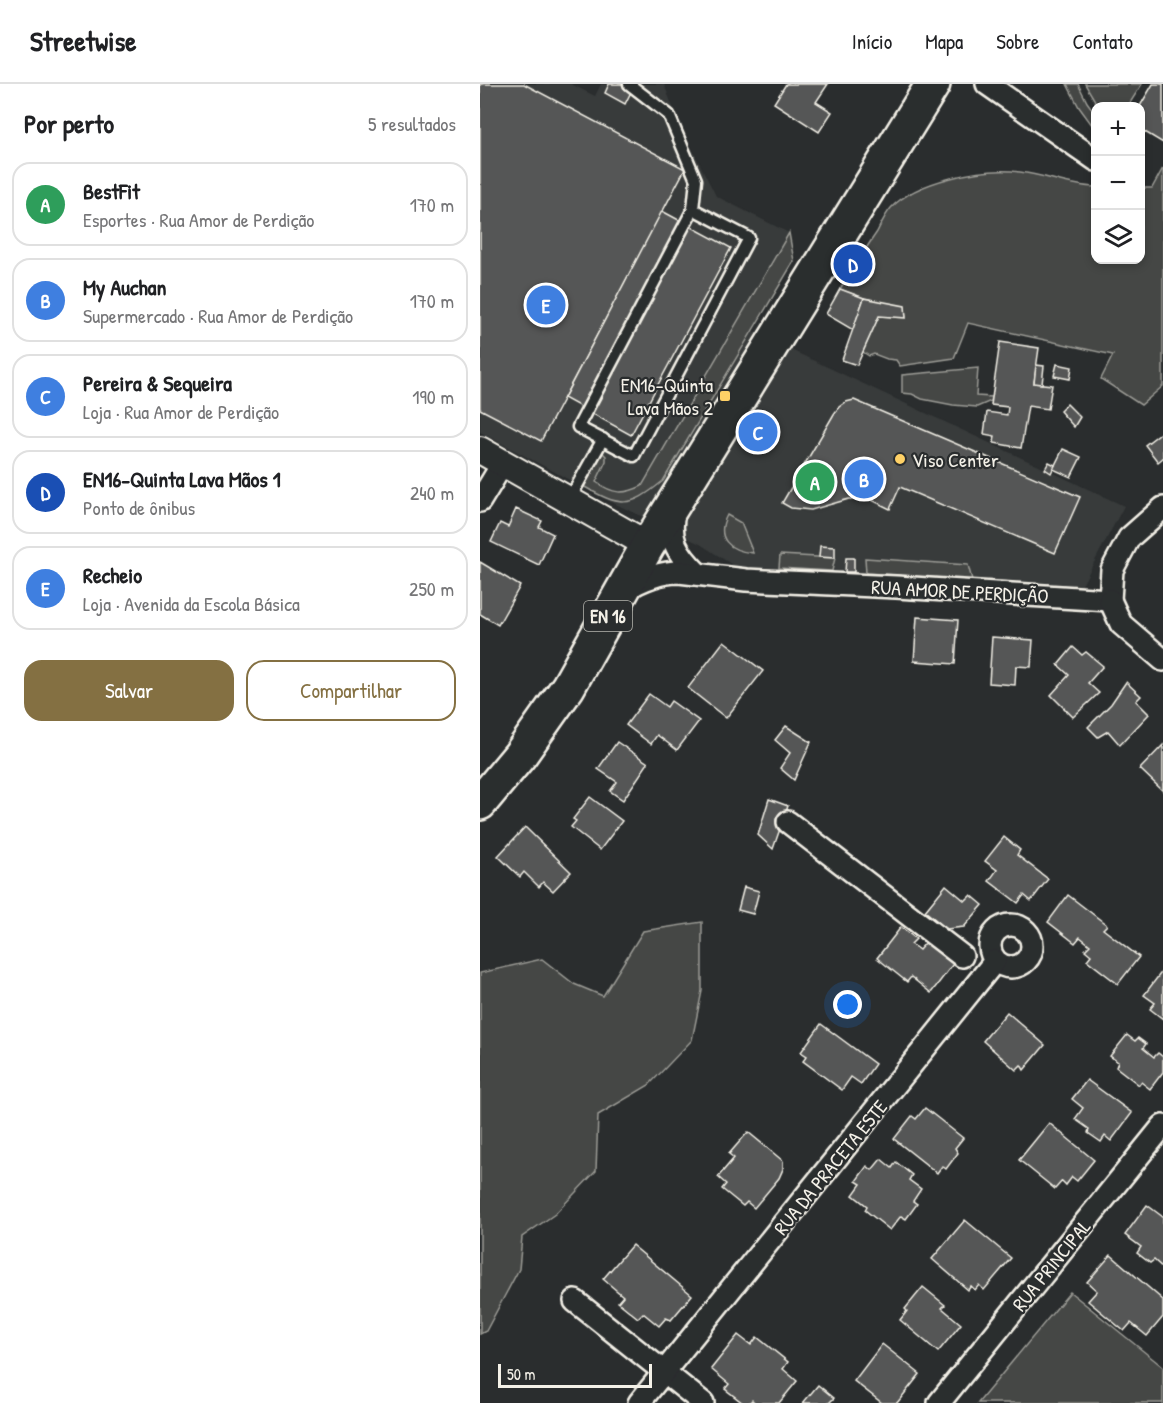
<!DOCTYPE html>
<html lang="pt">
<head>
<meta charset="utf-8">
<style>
  body { margin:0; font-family:"Patrick Hand",sans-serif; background:#f6f6f6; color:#202124 }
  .controls { position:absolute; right:18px; top:18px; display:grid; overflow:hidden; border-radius:12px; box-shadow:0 3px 9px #0003 }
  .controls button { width:54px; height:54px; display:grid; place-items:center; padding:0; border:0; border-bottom:2px solid #e0e0e0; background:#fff; color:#202124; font:30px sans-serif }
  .scale { position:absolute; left:18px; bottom:15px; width:154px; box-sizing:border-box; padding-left:6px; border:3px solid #f4f1e8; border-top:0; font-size:16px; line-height:21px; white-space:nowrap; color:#f4f1e8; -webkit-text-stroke:4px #2a2d2e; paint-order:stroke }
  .you { position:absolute; left:368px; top:921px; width:21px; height:21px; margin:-15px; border:4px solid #fff; border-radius:50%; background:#1a73e8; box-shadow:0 0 0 9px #1a73e833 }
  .badge { display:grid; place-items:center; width:39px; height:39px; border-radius:50%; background:#847042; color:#fff; font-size:20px; font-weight:700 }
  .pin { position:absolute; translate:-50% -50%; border:3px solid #fff; box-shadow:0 2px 6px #0006 }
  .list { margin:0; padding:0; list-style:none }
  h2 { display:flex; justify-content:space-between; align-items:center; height:78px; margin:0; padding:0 24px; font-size:26px }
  h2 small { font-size:20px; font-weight:400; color:#757577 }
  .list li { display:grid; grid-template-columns:39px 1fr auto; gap:18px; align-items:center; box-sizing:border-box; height:84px; margin:0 12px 12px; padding:0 12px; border:2px solid #e0e0e0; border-radius:18px }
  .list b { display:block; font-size:22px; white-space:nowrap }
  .list p { margin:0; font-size:20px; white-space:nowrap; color:#757577 }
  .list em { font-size:20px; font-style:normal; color:#757577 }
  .actions { display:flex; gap:12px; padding:18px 24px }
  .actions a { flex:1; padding:14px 0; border:2px solid #847042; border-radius:18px; text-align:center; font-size:21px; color:#847042 }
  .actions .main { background:#847042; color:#fff }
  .icon { flex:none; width:33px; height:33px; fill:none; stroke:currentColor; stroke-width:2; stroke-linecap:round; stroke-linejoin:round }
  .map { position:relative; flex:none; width:683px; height:1319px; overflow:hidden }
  header { display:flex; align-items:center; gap:36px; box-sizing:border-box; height:84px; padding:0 30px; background:#fff; border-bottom:2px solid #e0e0e0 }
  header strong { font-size:28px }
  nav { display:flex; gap:33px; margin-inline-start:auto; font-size:21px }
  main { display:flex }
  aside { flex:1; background:#fff }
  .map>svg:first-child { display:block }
  .built { fill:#373a3a }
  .green { fill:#444645; stroke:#9c9c96; stroke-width:1.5 }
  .building { fill:#555756; stroke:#f4f1e8; stroke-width:1.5 }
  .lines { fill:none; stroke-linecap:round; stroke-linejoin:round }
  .service-casing { stroke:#f4f1e8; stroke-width:15 }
  .minor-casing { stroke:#f4f1e8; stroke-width:26 }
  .tertiary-casing { stroke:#f4f1e8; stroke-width:30 }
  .primary-casing { stroke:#f4f1e8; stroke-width:38 }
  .service { stroke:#2a2d2e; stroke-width:10 }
  .minor { stroke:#2a2d2e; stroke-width:21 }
  .tertiary { stroke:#2a2d2e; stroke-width:26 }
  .primary { stroke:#2a2d2e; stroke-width:33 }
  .poi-dot { fill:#ffd166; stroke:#2a2d2e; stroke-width:2 }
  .labels { text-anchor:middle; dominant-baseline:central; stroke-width:4.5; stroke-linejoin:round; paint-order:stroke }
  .shield { fill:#2a2d2e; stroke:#b7b6b0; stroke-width:1.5 }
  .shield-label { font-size:18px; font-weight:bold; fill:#f4f1e8 }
  .poi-label { font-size:20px; fill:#f4f1e8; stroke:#2a2d2e; text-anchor:end }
  .street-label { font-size:20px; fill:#f4f1e8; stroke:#2a2d2e }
</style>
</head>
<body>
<header>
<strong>Streetwise</strong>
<nav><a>Início</a><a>Mapa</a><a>Sobre</a><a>Contato</a></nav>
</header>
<main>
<aside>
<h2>Por perto<small>5 resultados</small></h2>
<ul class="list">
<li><span class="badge" style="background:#2e9e5b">A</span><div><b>BestFit</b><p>Esportes · Rua Amor de Perdição</p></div><em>170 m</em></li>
<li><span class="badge" style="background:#3f7fe0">B</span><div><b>My Auchan</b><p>Supermercado · Rua Amor de Perdição</p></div><em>170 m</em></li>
<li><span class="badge" style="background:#3f7fe0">C</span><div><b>Pereira &amp; Sequeira</b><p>Loja · Rua Amor de Perdição</p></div><em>190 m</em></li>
<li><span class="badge" style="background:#1a4fb4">D</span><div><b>EN16-Quinta Lava Mãos 1</b><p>Ponto de ônibus</p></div><em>240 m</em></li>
<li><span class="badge" style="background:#3f7fe0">E</span><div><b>Recheio</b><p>Loja · Avenida da Escola Básica</p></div><em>250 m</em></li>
</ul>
<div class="actions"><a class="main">Salvar</a><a>Compartilhar</a></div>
</aside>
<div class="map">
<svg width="683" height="1319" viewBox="0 0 683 1319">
  <rect width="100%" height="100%" fill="#2a2d2e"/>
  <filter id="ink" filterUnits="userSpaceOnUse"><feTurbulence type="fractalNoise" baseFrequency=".0167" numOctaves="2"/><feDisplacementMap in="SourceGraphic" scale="12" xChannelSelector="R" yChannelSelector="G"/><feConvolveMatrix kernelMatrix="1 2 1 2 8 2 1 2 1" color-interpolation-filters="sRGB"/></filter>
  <g filter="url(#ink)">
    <polygon class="built" points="0,0 91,0 115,12 121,0 184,0 199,39 236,112 309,149 314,177 273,247 309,265 644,422 599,507 265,489 220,460 125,415 0,348"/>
    <g class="green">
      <polygon points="587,0 598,0 607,18 615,29 615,45 599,23"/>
      <polygon points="605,0 662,0 648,22 618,22"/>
      <path d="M683 84V302L661 321 621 295 633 271 488 239 474 274 420 282 416 276 407 275 394 270 389 272 383 268 399 232 426 234 425 223 384 214 360 205C372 186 384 167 397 148 401 140 405 131 411 124 436 97 503 83 540 88 565 91 590 102 615 103L616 176H660L661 104H672Z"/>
      <path d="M309 149 314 177 183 397C149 425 140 423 103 402L122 368 126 372V377L116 398C133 410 143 411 162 402Z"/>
      <polygon points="498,284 496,312 512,313 511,317 497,323 473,321 442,315 432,310 422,309 422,291"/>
      <path d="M247 431 261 439 273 469C249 467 235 454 247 431Z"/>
      <polygon points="300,471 355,474 352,487 299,484"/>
      <polygon points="385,474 488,481 492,496 386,489"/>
      <polygon points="222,838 222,907 212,956 169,1001 118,1031 116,1087 75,1130 42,1153 39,1185 6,1247 0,1250 0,889 62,875 94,900 123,912 163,847"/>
      <polygon points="590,1208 683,1283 683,1319 498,1319"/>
    </g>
    <g class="building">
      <polygon points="0,0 44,0 205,85 61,357 0,325"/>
      <polygon points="129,0 155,0 145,20 125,9"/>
      <polygon points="306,0 348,0 336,18 352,28 339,48 294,19"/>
      <polygon points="673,0 683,0 683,59 660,45 660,22"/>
      <polygon points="182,127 251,164 151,351 84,314"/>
      <polygon points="360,205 384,214 373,246 346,230"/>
      <polygon points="384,214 425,222 426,234 399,232 377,281 362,276"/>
      <polygon points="520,258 559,264 554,299 572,301 568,325 548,322 541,364 514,359 515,352 504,350 507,328 527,331 528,323 511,321"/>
      <polygon points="577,280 592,283 590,295 574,292"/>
      <polygon points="556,281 564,282 562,300 554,299"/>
      <polygon points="374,316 600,413 575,469 420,403 410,425 392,416 381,415 369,415 331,426 311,424 302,419 354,330 359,323 366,318"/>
      <polygon points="587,320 600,333 594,343 580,327"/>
      <polygon points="683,347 683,374 678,378 665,361"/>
      <polygon points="583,365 601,373 591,393 573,385"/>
      <polygon points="569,378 575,381 571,389 565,385"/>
      <polygon points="36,425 62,437 59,443 73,450 59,481 11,458 20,439 28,443"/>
      <polygon points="340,462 355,463 355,474 339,473"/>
      <polygon points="366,474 374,474 374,488 365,488"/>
      <polygon points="0,478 40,502 18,541 0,530"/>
      <polygon points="437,533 478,536 475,580 434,577"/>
      <polygon points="512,553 553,556 551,583 536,582 535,601 509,599"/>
      <polygon points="244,557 283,587 246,634 208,604"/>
      <polygon points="593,563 602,571 606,568 623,582 608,599 619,609 593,633 571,611 589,591 578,581"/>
      <polygon points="646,598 661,612 656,617 669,630 640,661 628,647 618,653 608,643 631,620"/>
      <polygon points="169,610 187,623 191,617 219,637 197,666 177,651 171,660 146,641"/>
      <polygon points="306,642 331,658 314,696 300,684 310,669 295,656"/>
      <polygon points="137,658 168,679 143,716 130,707 137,698 118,685"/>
      <polygon points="683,661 683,707 660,685"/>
      <polygon points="110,713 142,737 120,766 91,743 96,737 93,735"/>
      <polygon points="289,715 308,722 293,765 278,751"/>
      <polygon points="45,743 91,788 73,807 63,798 59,803 44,788 40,793 18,772"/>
      <polygon points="524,753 540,766 537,771 568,795 551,817 544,811 538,819 509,797 517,786 505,777"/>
      <polygon points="466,801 485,817 491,811 503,821 484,843 467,845 445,827"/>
      <polygon points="264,803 279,807 273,830 258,826"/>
      <polygon points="588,811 627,841 623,845 659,873 638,900 607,876 611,871 605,866 610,861 600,853 595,859 568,838"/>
      <polygon points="421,843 436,855 431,860 439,866 446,858 473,880 451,909 431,893 427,898 397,874"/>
      <polygon points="683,886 683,935 670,925 675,919 664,911"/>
      <polygon points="527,928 565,961 544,986 541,981 536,986 503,957"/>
      <polygon points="341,940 395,980 381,1000 371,993 362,1006 323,977 327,972 321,968"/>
      <polygon points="647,951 655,957 658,954 666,960 663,964 674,973 678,969 683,973 683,988 670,1005 661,998 659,1001 636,983 638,978 630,972"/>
      <polygon points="607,996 652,1029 631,1057 625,1052 621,1058 608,1049 609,1045 595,1035 603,1024 592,1015"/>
      <polygon points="445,1024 483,1054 475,1064 478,1069 466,1085 462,1082 457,1089 414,1055 432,1032 436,1035"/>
      <polygon points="569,1039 614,1076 597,1097 592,1093 586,1101 582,1097 575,1105 539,1076"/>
      <polygon points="268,1048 303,1077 303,1085 299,1094 274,1124 267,1118 263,1122 242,1105 246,1100 238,1093 254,1074 249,1070"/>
      <polygon points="401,1075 412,1084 416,1078 432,1091 429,1096 441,1105 433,1117 437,1120 426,1135 421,1132 410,1146 385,1126 387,1122 373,1111 381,1100 376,1097 387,1082 392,1086"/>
      <polygon points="667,1121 683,1133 683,1184 674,1176 670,1179 657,1169 661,1163 645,1151"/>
      <polygon points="485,1136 531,1174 504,1206 499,1201 495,1206 491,1202 488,1206 452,1175"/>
      <polygon points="152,1161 212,1211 191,1236 186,1234 179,1242 163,1229 158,1234 138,1218 143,1212 123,1195"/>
      <polygon points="631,1171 683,1216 683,1233 667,1252 651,1239 644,1247 608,1217 617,1207 607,1198"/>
      <polygon points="443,1203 465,1221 462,1224 481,1240 458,1268 420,1236 427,1227 425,1225"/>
      <polygon points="258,1251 271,1261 277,1253 308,1278 303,1285 317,1297 299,1319 275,1319 272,1316 269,1319 263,1319 245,1305 249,1300 231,1285"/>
      <polygon points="402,1260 440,1290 417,1319 402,1319 374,1297"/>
      <polygon points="338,1301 354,1314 349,1319 323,1319"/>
    </g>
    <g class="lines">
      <g class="service-casing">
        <g id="service">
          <polyline points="149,0 189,31 216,96 213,125"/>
          <polygon points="213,125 269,154 154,372 98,343"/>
          <polyline points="89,416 123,355"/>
        </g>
      </g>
      <g class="minor-casing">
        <g id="minor">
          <polyline points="507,0 616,76"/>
          <polyline points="0,417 23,379"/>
          <path d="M195 424C187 455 197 469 218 490"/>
          <path d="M144 506C161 496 179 488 199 488L266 496 416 503 630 516 632 486 649 454 683 424"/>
          <polyline points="630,516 641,540 683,576"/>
          <polyline points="308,738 482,872"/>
          <circle cx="531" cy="862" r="21"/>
          <polyline points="95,1217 223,1319"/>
          <polyline points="159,1319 515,877"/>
          <polyline points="459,1319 683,1042"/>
        </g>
      </g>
      <g class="tertiary-casing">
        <polyline id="tertiary" points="0,366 168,461"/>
      </g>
      <g class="primary-casing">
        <polyline id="primary" points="0,719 40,671 88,603 168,461 453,0"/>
      </g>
      <use href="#service" class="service"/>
      <use href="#minor" class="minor"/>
      <use href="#tertiary" class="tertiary"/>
      <use href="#primary" class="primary"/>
    </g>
  </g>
  <g class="poi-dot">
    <rect x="239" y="306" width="12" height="12" rx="3"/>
    <circle cx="420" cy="375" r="6"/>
  </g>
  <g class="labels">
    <rect class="shield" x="104" y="517" width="48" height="30" rx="4.5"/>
    <g class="shield-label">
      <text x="128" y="532">EN 16</text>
    </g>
    <g class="poi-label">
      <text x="233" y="300">EN16-Quinta<tspan x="233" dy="23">Lava Mãos 2</tspan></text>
      <text x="432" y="375" text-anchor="start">Viso Center</text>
    </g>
    <g class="street-label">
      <text transform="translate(480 507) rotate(3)">RUA AMOR DE PERDIÇÃO</text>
      <text transform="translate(350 1083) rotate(-51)">RUA DA PRACETA ESTE</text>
      <text transform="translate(571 1181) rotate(-51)">RUA PRINCIPAL</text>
    </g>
  </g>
</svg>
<div class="controls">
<button>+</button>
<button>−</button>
<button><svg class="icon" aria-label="layers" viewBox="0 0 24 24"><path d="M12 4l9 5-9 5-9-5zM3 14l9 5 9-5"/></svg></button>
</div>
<div class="scale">50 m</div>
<div class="you"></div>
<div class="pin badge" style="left:335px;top:398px;background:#2e9e5b">A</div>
<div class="pin badge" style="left:384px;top:395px;background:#3f7fe0">B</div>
<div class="pin badge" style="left:278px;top:348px;background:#3f7fe0">C</div>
<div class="pin badge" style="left:373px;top:180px;background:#1a4fb4">D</div>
<div class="pin badge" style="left:66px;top:221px;background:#3f7fe0">E</div>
</div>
</main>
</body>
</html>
